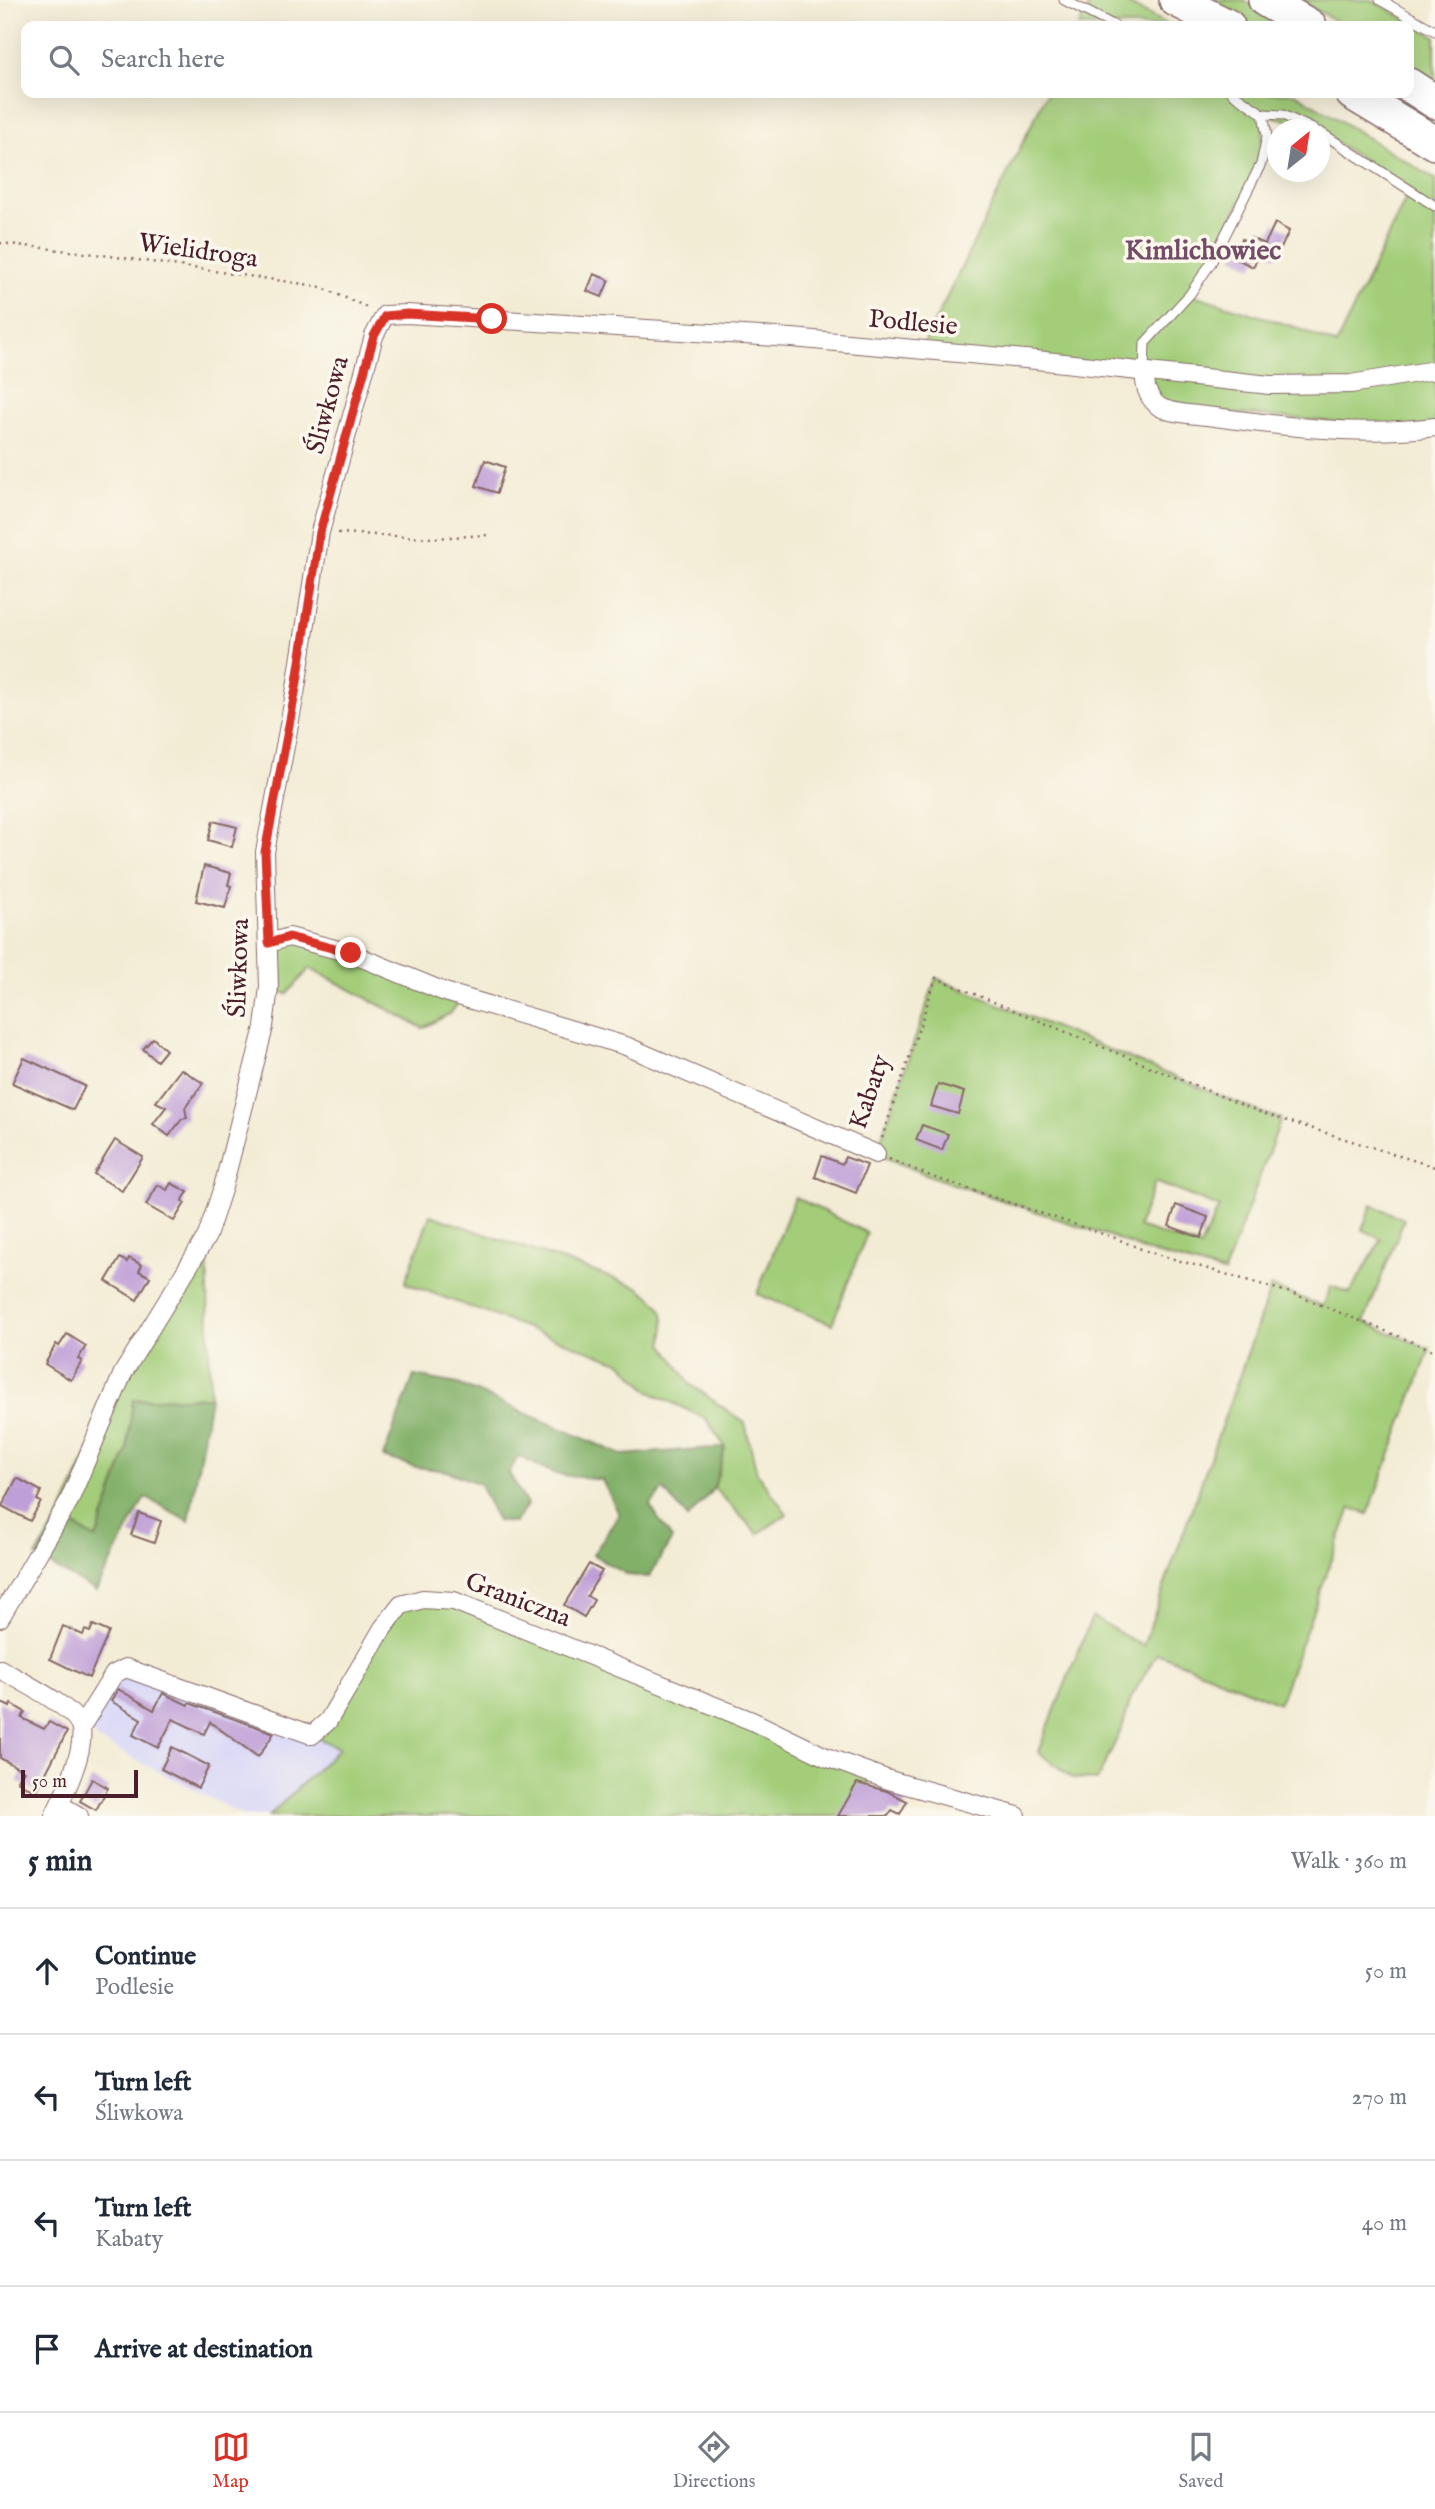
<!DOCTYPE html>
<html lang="en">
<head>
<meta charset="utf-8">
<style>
  body { margin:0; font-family:"IM FELL English",serif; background:#f6f6f7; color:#1f2937 }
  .compass { position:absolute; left:1267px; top:119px; width:63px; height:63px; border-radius:50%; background:#fff; box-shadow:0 7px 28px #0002; rotate:30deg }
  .scale { position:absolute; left:21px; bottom:18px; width:117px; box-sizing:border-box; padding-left:7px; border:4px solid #4a1f2b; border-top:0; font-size:19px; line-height:24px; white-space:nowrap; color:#4a1f2b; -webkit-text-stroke:5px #fbf7ec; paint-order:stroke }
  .stop { position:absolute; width:21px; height:21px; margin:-16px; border:5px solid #d93025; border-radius:50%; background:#fff }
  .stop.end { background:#d93025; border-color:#fff; box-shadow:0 2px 7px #0008 }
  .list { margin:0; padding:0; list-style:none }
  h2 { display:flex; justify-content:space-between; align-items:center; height:91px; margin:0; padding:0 28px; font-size:30px }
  h2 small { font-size:23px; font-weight:400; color:#747a83 }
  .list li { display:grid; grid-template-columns:46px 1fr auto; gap:21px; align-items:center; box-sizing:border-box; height:126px; padding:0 28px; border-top:2px solid #e0e1e3 }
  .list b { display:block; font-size:26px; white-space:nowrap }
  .list p { margin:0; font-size:23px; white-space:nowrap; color:#747a83 }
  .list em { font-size:23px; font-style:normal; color:#747a83 }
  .icon { flex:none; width:38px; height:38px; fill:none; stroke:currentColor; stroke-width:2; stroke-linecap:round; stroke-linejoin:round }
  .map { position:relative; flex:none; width:1435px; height:1816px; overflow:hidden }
  .search { position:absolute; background:#fff; box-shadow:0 7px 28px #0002; left:21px; right:21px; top:21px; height:77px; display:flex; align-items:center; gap:18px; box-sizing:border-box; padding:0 24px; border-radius:14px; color:#747a83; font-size:26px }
  .sheet { height:595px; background:#fff }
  nav { display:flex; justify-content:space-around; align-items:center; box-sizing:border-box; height:98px; border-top:2px solid #e0e1e3; background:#fff; font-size:19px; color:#747a83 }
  nav a { display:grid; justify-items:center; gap:4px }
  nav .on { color:#d93025 }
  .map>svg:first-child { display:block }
  .built { fill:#d8d7f8 }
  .green { fill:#a3cd79; stroke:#767652; stroke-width:2; fill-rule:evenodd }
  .forest { fill:#82b069; stroke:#66684a; stroke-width:2 }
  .building { fill:#bf9fd7 }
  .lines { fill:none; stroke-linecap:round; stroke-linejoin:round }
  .lane-casing { stroke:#856766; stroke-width:11 }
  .street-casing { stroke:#856766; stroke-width:20 }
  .highway-casing { stroke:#856766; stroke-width:36 }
  .path { stroke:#856766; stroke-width:2.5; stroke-dasharray:2 5; stroke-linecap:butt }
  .lane { stroke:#fff; stroke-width:9 }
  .street { stroke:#fff; stroke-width:18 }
  .highway { stroke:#fff; stroke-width:33 }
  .route { stroke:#d93025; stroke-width:9 }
  .labels { text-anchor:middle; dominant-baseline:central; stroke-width:7; stroke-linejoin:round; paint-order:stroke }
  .street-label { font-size:26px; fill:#4a1f2b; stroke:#fbf7ec }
  .neighbourhood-label { font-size:28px; font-weight:bold; fill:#734c67; stroke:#fbf7ec }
</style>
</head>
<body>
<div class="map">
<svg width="1435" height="1816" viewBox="0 0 1435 1816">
  <rect width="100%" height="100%" fill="#fbf7ec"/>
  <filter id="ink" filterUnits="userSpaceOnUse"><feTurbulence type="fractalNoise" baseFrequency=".0143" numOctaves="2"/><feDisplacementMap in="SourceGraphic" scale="14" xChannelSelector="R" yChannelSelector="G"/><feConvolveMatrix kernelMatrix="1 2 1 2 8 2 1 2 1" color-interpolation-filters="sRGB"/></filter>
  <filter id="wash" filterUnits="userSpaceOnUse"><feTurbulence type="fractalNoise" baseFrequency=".00686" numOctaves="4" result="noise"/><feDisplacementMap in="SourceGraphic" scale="28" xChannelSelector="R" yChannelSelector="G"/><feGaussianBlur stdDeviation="1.57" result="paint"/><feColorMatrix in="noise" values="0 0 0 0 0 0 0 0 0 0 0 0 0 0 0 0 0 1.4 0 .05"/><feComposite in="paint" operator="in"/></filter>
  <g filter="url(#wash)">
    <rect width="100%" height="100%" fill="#f3ecd5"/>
    <polygon class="built" points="126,1668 312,1735 339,1748 269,1816 244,1816 96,1739 86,1719"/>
    <g class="green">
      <polygon points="1082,0 1120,0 1171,26 1079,26 1090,4"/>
      <polygon points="1201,0 1243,0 1289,26 1251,26"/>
      <polygon points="1300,0 1372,0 1435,36 1435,84 1409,67 1409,26 1344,26"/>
      <path d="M1047 93H1295L1435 179V427L1416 429 1159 407 1144 372 921 350ZM1264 114 1310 126 1410 190 1336 345 1298 328 1190 294 1261 164Z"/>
      <polygon points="289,937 462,997 451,1013 423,1028 310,968 287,994 269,987 269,943"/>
      <path d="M936 978 1259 1112 1281 1119 1224 1273 1146 1251 1115 1238 933 1177 876 1154ZM1155 1182 1219 1207 1200 1247 1138 1227Z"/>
      <polygon points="795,1197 867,1233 832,1324 757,1294"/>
      <polygon points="1372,1205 1404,1219 1364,1322 1430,1349 1368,1514 1351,1508 1279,1703 1157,1653 1131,1698 1122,1728 1097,1780 1072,1778 1038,1752 1092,1617 1143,1646 1271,1287 1323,1306 1331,1286 1350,1293 1381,1240 1362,1229"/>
      <path d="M430 1215 638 1287C664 1306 667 1311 663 1343L690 1384 745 1423 757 1473 787 1514 758 1534 714 1488 725 1447 706 1419 650 1392 622 1363 405 1283Z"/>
      <polygon points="207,1236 210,1397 133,1400 127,1450 96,1539 60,1517 123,1373"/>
      <polygon points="454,1601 872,1774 853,1816 269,1816 339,1748 312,1735 401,1605"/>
    </g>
    <g class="forest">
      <polygon points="414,1376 458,1384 622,1455 725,1447 714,1488 688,1518 663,1489 650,1506 672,1539 649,1577 628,1575 593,1555 619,1514 602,1480 556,1474 518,1456 509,1473 527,1505 514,1523 497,1521 480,1484 447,1471 416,1467 383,1457"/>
      <polygon points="210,1397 189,1521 145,1497 96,1591 36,1557 60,1517 96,1539 127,1450 133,1400"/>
    </g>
    <g id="blocks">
      <g class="building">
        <polygon points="1275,223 1289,231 1277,257 1262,250 1265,244 1253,267 1233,257 1242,239 1249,242 1251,238 1265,244"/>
        <polygon points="594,274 609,280 602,297 587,291"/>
        <polygon points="485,460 505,467 497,493 476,486"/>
        <polygon points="213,821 237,827 232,847 208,840"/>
        <polygon points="204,866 231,873 228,885 231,886 225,908 196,901"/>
        <polygon points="153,1038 166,1050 157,1061 143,1049"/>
        <polygon points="24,1058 85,1086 73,1110 12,1083"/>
        <polygon points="181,1069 203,1083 185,1108 187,1118 182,1119 169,1136 153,1124 166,1107 156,1102"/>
        <polygon points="938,1084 964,1092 958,1114 931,1106"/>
        <polygon points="922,1125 948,1134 942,1150 916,1140"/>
        <polygon points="115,1140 143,1157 122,1191 94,1174"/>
        <polygon points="822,1156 842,1164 845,1157 867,1165 856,1193 815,1177"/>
        <polygon points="171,1183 188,1192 182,1201 185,1203 174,1221 146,1205 158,1185 167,1190"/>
        <polygon points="1176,1205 1208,1217 1201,1238 1169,1226"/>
        <polygon points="120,1258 127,1262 129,1258 142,1265 139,1271 150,1277 137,1300 106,1281"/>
        <polygon points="67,1334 86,1346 78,1359 82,1361 71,1380 45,1364 56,1344 59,1346"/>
        <polygon points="17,1478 41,1491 37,1500 41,1502 30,1521 2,1506"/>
        <polygon points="139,1513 161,1521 154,1543 131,1535"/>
        <polygon points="589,1564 602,1571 587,1596 594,1600 584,1617 564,1605"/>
        <polygon points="93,1625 109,1632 89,1678 50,1659 63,1626 83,1635 85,1630 90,1632"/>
        <polygon points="118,1689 154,1710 163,1693 188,1705 189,1703 274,1733 258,1757 210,1722 204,1734 173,1719 158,1748 133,1735 141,1719 111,1701"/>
        <polygon points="0,1702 10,1707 11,1704 25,1712 22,1718 44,1729 49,1722 67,1732 36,1792 17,1781 24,1771 0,1758"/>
        <polygon points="172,1747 209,1766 198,1788 161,1769"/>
        <polygon points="92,1779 108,1788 96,1810 80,1801"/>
        <polygon points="857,1783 887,1791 907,1801 900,1814 892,1810 888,1816 838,1816"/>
      </g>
    </g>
  </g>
  <g filter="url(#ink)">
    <use href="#blocks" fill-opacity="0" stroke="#856766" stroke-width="2"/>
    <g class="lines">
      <g class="lane-casing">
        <g id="lane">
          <polyline points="1064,0 1115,26"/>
          <polyline points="1380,0 1435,31"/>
          <polyline points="1263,114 1283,115 1315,130"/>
          <polyline points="1320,132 1435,206"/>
          <polyline points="1144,371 1145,343 1190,294 1211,263 1261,164 1267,136 1263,114 1232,93"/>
        </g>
      </g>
      <g class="street-casing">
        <g id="street">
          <path d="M1144 371C1145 385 1146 395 1157 405 1167 414 1200 415 1215 417 1287 427 1362 436 1435 427"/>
          <polyline points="269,943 289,937 350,953 445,992 626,1046 876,1154"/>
          <polyline points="0,1618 69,1501 123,1373 207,1236 223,1187 264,1027 269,987 265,852 296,688 320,532 374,336 385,315 407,314 792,338 1036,360 1270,385 1351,384 1435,370"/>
          <path d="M0 1669C18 1680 78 1708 81 1729 85 1752 64 1795 54 1816"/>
          <polyline points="81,1727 114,1674 126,1668 312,1735 328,1721 383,1628 401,1605 423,1599 454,1601 752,1721 826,1757 889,1780 1017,1816"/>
          <polyline points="60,1805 79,1816"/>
        </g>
      </g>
      <g class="highway-casing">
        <g id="highway">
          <polyline points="1176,0 1228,26"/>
          <polyline points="1265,0 1310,26"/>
          <polyline points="1409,85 1435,102"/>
          <polyline points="1352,93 1435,143"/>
        </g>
      </g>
      <g class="path">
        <polyline points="0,243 95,254 318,286 369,308"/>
        <polyline points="338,533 432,538 488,535"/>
        <polyline points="882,1138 936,978 1259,1112 1435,1167"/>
        <polyline points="889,1159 933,1177 1115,1238 1146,1251 1291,1293 1435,1351"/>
      </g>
      <use href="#lane" class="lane"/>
      <use href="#street" class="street"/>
      <use href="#highway" class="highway"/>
    </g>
  </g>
  <g class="lines" filter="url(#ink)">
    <polyline class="route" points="351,953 289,937 269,943 265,852 296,688 320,532 374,336 385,316 407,314 492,319"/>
  </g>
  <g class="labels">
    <g class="street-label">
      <text transform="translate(198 251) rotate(8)">Wielidroga</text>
      <text transform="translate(913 323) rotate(5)">Podlesie</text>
      <text transform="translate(328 405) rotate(-75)">Śliwkowa</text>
      <text transform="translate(239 968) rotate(-88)">Śliwkowa</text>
      <text transform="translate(870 1092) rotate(-71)">Kabaty</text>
      <text transform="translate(518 1600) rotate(21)">Graniczna</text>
    </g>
    <g class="neighbourhood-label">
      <text x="1203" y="251">Kimlichowiec</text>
    </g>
  </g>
</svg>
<svg class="compass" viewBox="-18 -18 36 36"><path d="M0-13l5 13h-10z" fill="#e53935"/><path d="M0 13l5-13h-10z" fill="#747a83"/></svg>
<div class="scale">50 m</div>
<div class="stop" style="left:492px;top:319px"></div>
<div class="stop end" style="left:351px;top:953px"></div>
<div class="search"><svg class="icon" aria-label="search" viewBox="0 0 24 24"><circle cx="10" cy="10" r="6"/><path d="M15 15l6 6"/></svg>Search here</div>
</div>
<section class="sheet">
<h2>5 min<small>Walk · 360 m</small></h2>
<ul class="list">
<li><svg class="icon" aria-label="ahead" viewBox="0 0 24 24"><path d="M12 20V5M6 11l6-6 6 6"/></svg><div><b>Continue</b><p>Podlesie</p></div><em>50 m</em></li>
<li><svg class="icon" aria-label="left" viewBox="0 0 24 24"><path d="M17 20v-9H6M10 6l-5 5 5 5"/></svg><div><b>Turn left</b><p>Śliwkowa</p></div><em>270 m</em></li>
<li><svg class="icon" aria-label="left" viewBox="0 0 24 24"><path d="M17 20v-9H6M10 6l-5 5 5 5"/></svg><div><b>Turn left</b><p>Kabaty</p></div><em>40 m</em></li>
<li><svg class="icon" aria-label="arrive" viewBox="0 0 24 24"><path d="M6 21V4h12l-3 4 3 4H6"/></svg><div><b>Arrive at destination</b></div></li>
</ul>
</section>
<nav>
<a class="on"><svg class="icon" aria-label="map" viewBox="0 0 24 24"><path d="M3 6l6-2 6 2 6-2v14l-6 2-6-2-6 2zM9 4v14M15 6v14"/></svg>Map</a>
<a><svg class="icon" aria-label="directions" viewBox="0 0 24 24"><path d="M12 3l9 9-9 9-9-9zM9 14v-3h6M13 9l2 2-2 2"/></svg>Directions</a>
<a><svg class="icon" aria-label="saved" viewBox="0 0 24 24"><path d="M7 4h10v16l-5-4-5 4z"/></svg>Saved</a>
</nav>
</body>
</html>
